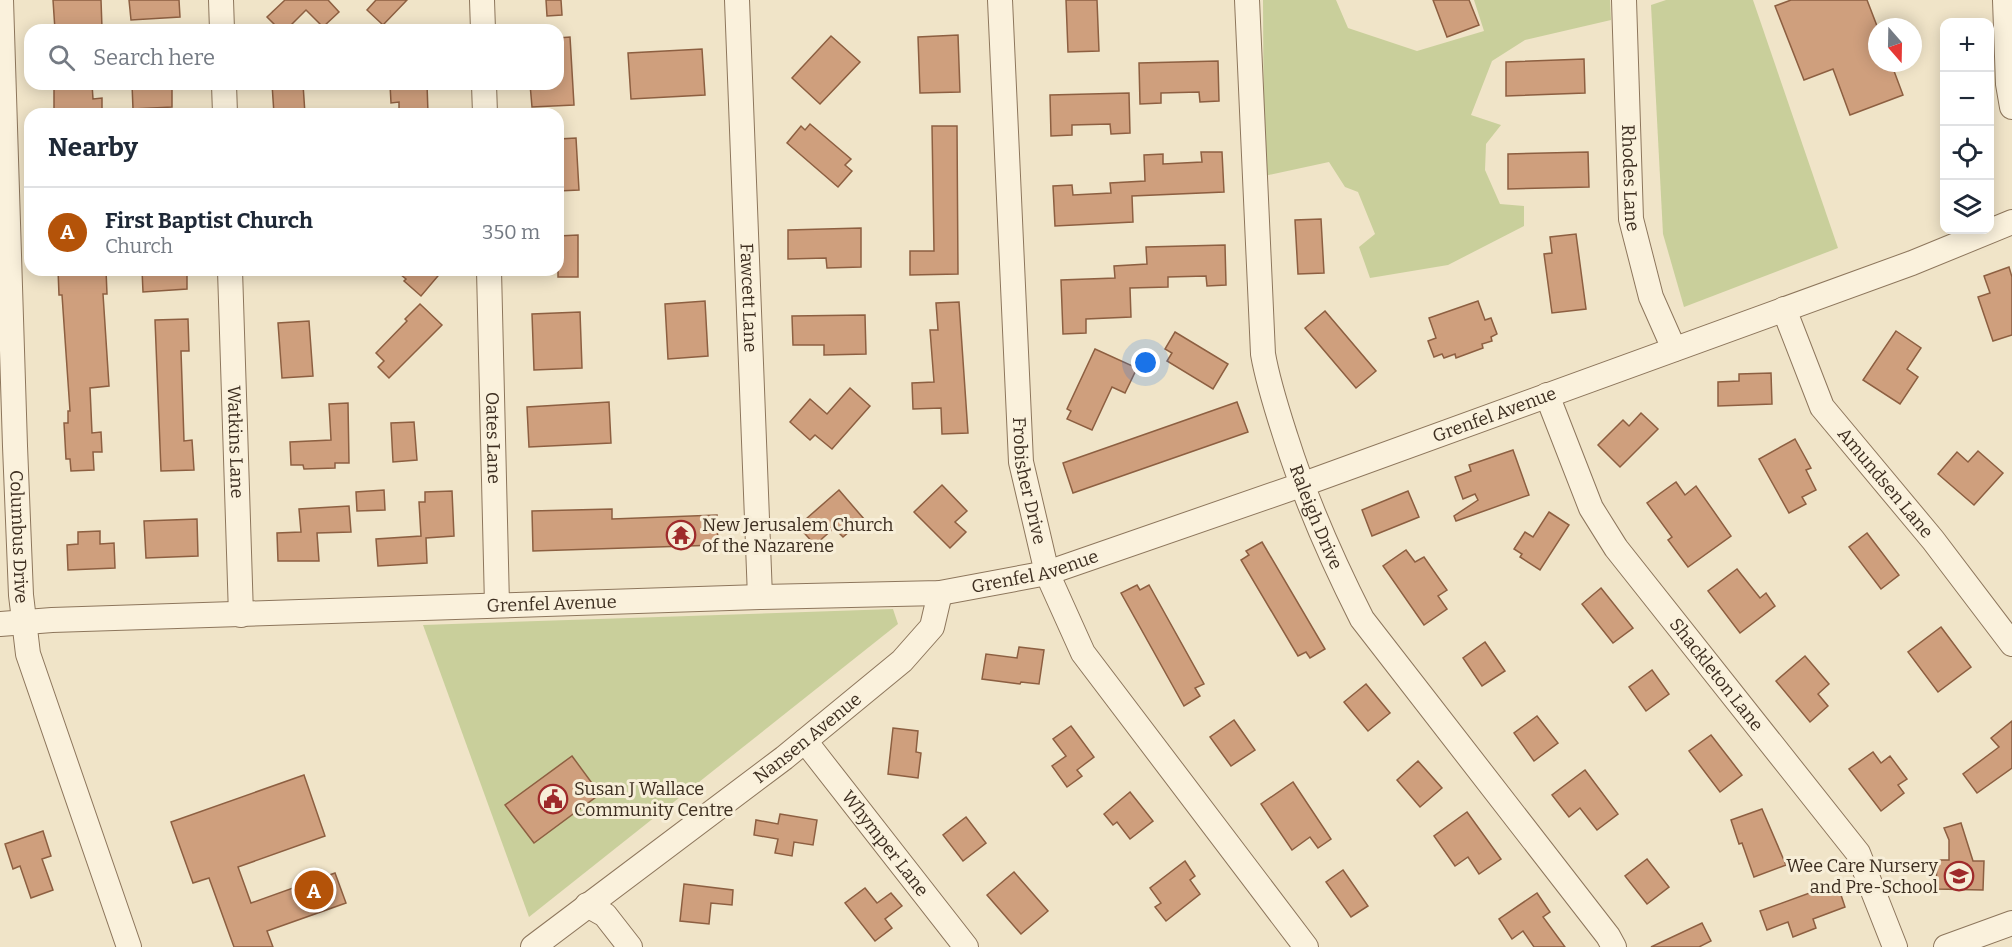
<!DOCTYPE html>
<html lang="en">
<head>
<meta charset="utf-8">
<style>
  body { margin:0; font-family:Bitter,serif; background:#f2f2f3; color:#1f2937 }
  .controls { position:absolute; right:18px; top:18px; display:grid; overflow:hidden; border-radius:12px; box-shadow:0 3px 15px #0003 }
  .controls button { width:54px; height:54px; display:grid; place-items:center; padding:0; border:0; border-bottom:2px solid #e0e1e3; background:#fff; color:#1f2937; font:30px sans-serif }
  .compass { position:absolute; left:1868px; top:18px; width:54px; height:54px; border-radius:50%; background:#fff; box-shadow:0 3px 15px #0003; rotate:160deg }
  .you { position:absolute; left:1146px; top:363px; width:21px; height:21px; margin:-15px; border:4px solid #fff; border-radius:50%; background:#1a73e8; box-shadow:0 0 0 9px #1a73e833 }
  .badge { display:grid; place-items:center; width:39px; height:39px; border-radius:50%; background:#b45309; color:#fff; font-size:20px; font-weight:700 }
  .pin { position:absolute; translate:-50% -50%; border:3px solid #fff; box-shadow:0 2px 6px #0006 }
  .list { margin:0; padding:0; list-style:none }
  h2 { display:flex; justify-content:space-between; align-items:center; height:78px; margin:0; padding:0 24px; font-size:26px }
  h2 small { font-size:20px; font-weight:400; color:#747a83 }
  .list li { display:grid; grid-template-columns:39px 1fr auto; gap:18px; align-items:center; box-sizing:border-box; height:90px; padding:0 24px; border-top:2px solid #e0e1e3 }
  .list b { display:block; font-size:22px; white-space:nowrap }
  .list p { margin:0; font-size:20px; white-space:nowrap; color:#747a83 }
  .list em { font-size:20px; font-style:normal; color:#747a83 }
  .icon { flex:none; width:33px; height:33px; fill:none; stroke:currentColor; stroke-width:2; stroke-linecap:round; stroke-linejoin:round }
  .map { position:relative; flex:none; width:2012px; height:947px; overflow:hidden }
  .search { position:absolute; background:#fff; box-shadow:0 3px 15px #0003; left:24px; top:24px; width:540px; height:66px; display:flex; align-items:center; gap:15px; box-sizing:border-box; padding:0 21px; border-radius:18px; color:#747a83; font-size:22px }
  .panel { position:absolute; background:#fff; box-shadow:0 3px 15px #0003; left:24px; top:108px; width:540px; height:168px; border-radius:18px }
  .map>svg:first-child { display:block }
  .green { fill:#c9cf9b }
  .building { fill:#cf9f7d; stroke:#8d5f41; stroke-width:1.5 }
  .lines { fill:none; stroke-linecap:round; stroke-linejoin:round }
  .minor-casing { stroke:#8d765c; stroke-width:26 }
  .minor { stroke:#faf1dc; stroke-width:24 }
  .labels { text-anchor:middle; dominant-baseline:central; stroke-width:6; stroke-linejoin:round; paint-order:stroke }
  .street-label { font-size:18px; fill:#3d2e20; stroke:#f7eed8 }
  .poi-label { font-size:18px; fill:#3d2e20; stroke:#f7eed8; text-anchor:start }
</style>
</head>
<body>
<div class="map">
<svg width="2012" height="947" viewBox="0 0 2012 947">
  <rect width="100%" height="100%" fill="#f0e4c8"/>
  <g class="green">
    <polygon points="1263,0 1336,0 1348,28 1417,51 1484,31 1474,0 1610,0 1611,20 1525,40 1492,61 1471,115 1501,125 1486,144 1485,170 1500,204 1524,206 1524,226 1448,265 1370,278 1359,247 1375,234 1358,192 1345,187 1329,162 1264,176"/>
    <polygon points="1666,0 1753,0 1838,248 1684,307 1663,234 1651,5"/>
    <polygon points="893,609 898,624 529,917 423,625"/>
  </g>
  <g class="building">
    <polygon points="53,0 101,0 102,28 55,30"/>
    <polygon points="129,0 179,0 180,17 131,20"/>
    <polygon points="285,0 328,0 339,12 323,27 306,10 286,30 280,30 267,17"/>
    <polygon points="376,0 407,0 383,25 367,10"/>
    <polygon points="546,0 561,0 562,15 547,16"/>
    <polygon points="1066,0 1097,0 1099,51 1068,52"/>
    <polygon points="1433,0 1469,0 1479,25 1447,37"/>
    <polygon points="1791,0 1867,0 1877,26 1877,63 1891,63 1903,95 1850,115 1833,69 1804,80 1775,6"/>
    <polygon points="958,35 960,92 920,93 918,37"/>
    <polygon points="831,36 860,62 820,104 792,78"/>
    <polygon points="570,37 574,105 532,107 530,84 558,84 558,38"/>
    <polygon points="702,49 705,95 631,99 628,53"/>
    <polygon points="1584,59 1585,93 1506,96 1506,62"/>
    <polygon points="1218,61 1219,101 1200,102 1199,92 1161,93 1161,103 1140,104 1139,63"/>
    <polygon points="54,84 92,84 93,99 102,98 102,114 54,114"/>
    <polygon points="132,84 162,84 163,89 172,89 172,107 133,109"/>
    <polygon points="272,84 303,84 305,114 274,114"/>
    <polygon points="390,84 427,84 428,113 399,114 399,102 391,103"/>
    <polygon points="1129,93 1130,133 1111,134 1110,124 1072,125 1072,135 1051,136 1050,95"/>
    <polygon points="810,124 851,159 845,165 852,171 838,187 787,143 801,126 805,130"/>
    <polygon points="932,126 957,126 958,274 910,275 910,251 934,251"/>
    <polygon points="576,138 579,190 558,191 558,139"/>
    <polygon points="1201,152 1222,152 1224,192 1132,196 1133,222 1055,226 1053,186 1072,185 1073,195 1111,193 1110,183 1145,181 1144,155 1163,154 1163,164 1202,162"/>
    <polygon points="1588,152 1589,187 1508,189 1508,154"/>
    <polygon points="1321,219 1324,273 1298,274 1295,220"/>
    <polygon points="861,228 861,267 827,268 826,258 788,259 788,230"/>
    <polygon points="1576,234 1586,309 1552,313 1544,254 1552,253 1550,237"/>
    <polygon points="578,235 578,277 558,277 558,236"/>
    <polygon points="1225,245 1226,285 1207,286 1206,276 1168,277 1168,287 1130,288 1131,317 1086,319 1086,333 1063,334 1061,280 1115,278 1114,266 1147,264 1146,247"/>
    <polygon points="2009,267 2012,277 2012,335 1993,341 1978,297 1990,293 1984,276"/>
    <polygon points="58,270 106,270 107,294 103,294 109,386 90,388 92,433 101,432 102,452 93,452 94,470 71,471 70,459 66,459 64,423 68,423 68,411 70,411 62,295 59,295"/>
    <polygon points="142,270 187,270 187,289 143,292"/>
    <polygon points="395,270 443,270 421,296 404,281 406,279"/>
    <polygon points="705,301 708,356 668,359 665,304"/>
    <polygon points="1478,301 1485,320 1491,318 1497,334 1491,337 1492,341 1482,344 1483,348 1456,358 1455,354 1444,358 1442,354 1434,357 1428,341 1436,338 1429,318"/>
    <polygon points="959,302 968,433 942,434 941,408 913,409 912,383 934,382 930,330 938,330 936,303"/>
    <polygon points="420,304 442,325 389,378 378,367 384,361 376,353 407,321 405,319"/>
    <polygon points="1325,311 1376,371 1356,388 1305,328"/>
    <polygon points="580,312 582,368 534,370 532,314"/>
    <polygon points="865,315 866,354 824,355 824,345 793,345 792,316"/>
    <polygon points="188,319 189,351 181,351 184,441 192,440 194,470 161,471 155,320"/>
    <polygon points="309,321 313,376 282,378 278,323"/>
    <polygon points="1896,331 1921,348 1907,369 1918,377 1900,404 1863,380"/>
    <polygon points="1175,332 1228,364 1213,389 1167,361 1172,353 1165,349"/>
    <polygon points="1095,349 1137,368 1125,393 1112,387 1092,430 1067,419 1071,411 1067,409"/>
    <polygon points="1771,373 1772,404 1718,406 1718,382 1739,381 1739,374"/>
    <polygon points="850,388 870,406 832,449 815,435 810,440 790,422 810,399 827,414"/>
    <polygon points="609,402 611,443 529,447 527,407"/>
    <polygon points="1237,402 1248,432 1073,493 1063,463"/>
    <polygon points="348,403 349,463 335,463 335,468 304,469 303,465 291,465 290,442 331,440 329,404"/>
    <polygon points="1641,413 1658,429 1620,467 1598,445 1623,420 1629,426"/>
    <polygon points="414,422 417,460 393,462 391,423"/>
    <polygon points="1795,439 1811,468 1806,470 1816,490 1802,497 1806,504 1789,513 1759,459"/>
    <polygon points="1513,450 1529,495 1456,521 1454,516 1478,500 1475,494 1463,499 1455,477 1471,471 1469,465"/>
    <polygon points="1978,451 2003,473 1974,505 1938,474 1957,452 1968,462"/>
    <polygon points="1676,482 1685,495 1696,486 1731,536 1688,567 1668,540 1672,537 1647,503"/>
    <polygon points="942,485 967,511 955,522 966,532 950,548 914,512"/>
    <polygon points="384,490 385,510 357,511 356,492"/>
    <polygon points="839,490 864,519 843,537 834,528 815,545 798,526"/>
    <polygon points="452,491 454,536 426,538 427,563 378,566 376,539 421,536 419,502 425,502 425,492"/>
    <polygon points="1408,491 1419,517 1372,536 1362,510"/>
    <polygon points="349,506 351,532 317,533 319,561 278,561 277,533 301,532 299,509"/>
    <polygon points="612,509 612,519 717,515 718,545 533,551 532,511"/>
    <polygon points="1549,512 1569,525 1540,570 1520,557 1522,554 1514,549 1525,532 1533,537"/>
    <polygon points="197,519 198,556 146,558 144,521"/>
    <polygon points="100,531 100,544 114,543 115,568 68,570 67,545 78,544 78,532"/>
    <polygon points="1867,533 1899,575 1881,589 1849,547"/>
    <polygon points="1262,542 1325,649 1310,658 1306,652 1298,656 1241,560 1249,555 1246,551"/>
    <polygon points="1406,550 1415,562 1424,557 1447,590 1438,596 1447,609 1424,625 1383,566"/>
    <polygon points="1737,569 1760,598 1766,593 1775,606 1740,633 1708,591"/>
    <polygon points="1137,585 1140,590 1149,585 1204,684 1195,688 1200,696 1184,706 1121,593"/>
    <polygon points="1601,588 1633,628 1613,643 1582,604"/>
    <polygon points="1941,627 1971,667 1938,692 1908,652"/>
    <polygon points="1485,642 1505,671 1482,686 1463,658"/>
    <polygon points="1019,647 1044,650 1039,684 1021,682 1020,684 982,679 986,654 1017,658"/>
    <polygon points="1805,656 1829,684 1818,694 1828,706 1810,722 1776,681"/>
    <polygon points="1652,670 1669,694 1646,711 1629,687"/>
    <polygon points="1366,684 1390,713 1368,731 1344,702"/>
    <polygon points="1537,716 1558,743 1534,761 1514,733"/>
    <polygon points="1234,720 1255,750 1231,766 1210,737"/>
    <polygon points="2012,721 2012,768 1977,793 1963,774 1999,747 1991,738"/>
    <polygon points="1071,726 1094,757 1077,770 1082,776 1067,787 1052,766 1066,756 1053,739"/>
    <polygon points="893,728 918,731 916,752 921,753 918,778 888,774"/>
    <polygon points="1711,735 1742,775 1720,792 1689,751"/>
    <polygon points="1873,752 1881,763 1890,756 1907,779 1898,785 1904,793 1881,811 1849,769"/>
    <polygon points="572,756 600,794 534,843 505,805"/>
    <polygon points="1418,761 1442,788 1420,807 1397,780"/>
    <polygon points="1585,770 1618,814 1597,830 1580,808 1569,817 1552,795"/>
    <polygon points="304,775 325,836 238,867 251,903 335,873 346,903 267,931 273,947 234,947 209,878 193,883 171,822"/>
    <polygon points="1293,782 1331,839 1318,848 1310,837 1292,850 1261,804"/>
    <polygon points="1130,792 1153,821 1130,839 1117,822 1113,825 1104,814"/>
    <polygon points="1762,809 1786,865 1754,877 1742,843 1739,844 1731,820"/>
    <polygon points="1467,812 1501,859 1479,874 1468,857 1455,866 1434,836"/>
    <polygon points="780,814 817,820 813,845 794,842 792,856 775,853 778,839 754,835 756,820 778,824"/>
    <polygon points="966,817 986,843 963,861 943,835"/>
    <polygon points="1961,823 1973,861 1984,861 1983,890 1936,889 1937,860 1949,860 1949,840 1944,828"/>
    <polygon points="43,831 51,856 42,859 53,890 31,898 20,866 13,869 5,844"/>
    <polygon points="1647,859 1669,887 1647,904 1625,876"/>
    <polygon points="1185,861 1195,876 1190,880 1200,894 1166,921 1155,907 1161,903 1150,888"/>
    <polygon points="1343,870 1368,906 1351,917 1326,882"/>
    <polygon points="1014,872 1048,911 1021,934 987,895"/>
    <polygon points="1837,883 1845,907 1813,919 1816,928 1793,937 1788,922 1767,930 1760,911"/>
    <polygon points="684,884 733,890 732,905 711,903 709,924 680,921"/>
    <polygon points="865,888 877,903 891,893 902,906 885,919 892,928 875,941 845,903"/>
    <polygon points="1537,893 1550,912 1543,917 1565,947 1534,947 1523,931 1512,939 1499,919"/>
    <polygon points="1702,923 1711,941 1699,947 1651,947"/>
  </g>
  <g class="lines">
    <g class="minor-casing">
      <g id="minor">
        <path id="s1" d="M1 0 15 446 21 595 28 654 129 947"/>
        <polyline points="221,0 222,30"/>
        <polyline points="482,0 483,30"/>
        <path id="s2" d="M737 0 760 597"/>
        <path id="s3" d="M1000 0 1021 462 1047 573 1083 653 1306 947"/>
        <path id="s4" d="M1247 0 1263 354C1268 383 1277 410 1286 438 1306 501 1332 560 1362 619L1608 936 1614 947"/>
        <path id="s5" d="M1624 0 1631 219 1651 297 1674 349"/>
        <polyline points="2005,0 2008,84 2012,107"/>
        <polyline points="224,84 225,114"/>
        <polyline points="484,84 485,114"/>
        <path id="s6" d="M230 270 241 615"/>
        <path id="s7" d="M489 270 497 605"/>
        <path id="s8" d="M1784 309 1822 407 1933 540 2012 644"/>
        <path id="s9" d="M1547 395 1591 508 1616 548 1858 853 1895 947"/>
        <path id="s10" d="M0 624 52 620 760 597 940 593 1047 573 1301 485 1912 263 2012 222"/>
        <path id="s11" d="M805 741 966 947"/>
        <polyline points="587,905 605,915 630,947"/>
        <path id="s12" d="M533 947 784 758 902 661 932 627 940 593"/>
        <polyline points="1946,947 2012,923"/>
      </g>
    </g>
    <use href="#minor" class="minor"/>
  </g>
  <defs>
    <g id="temple-ring" transform="scale(1.5)"><circle r="9.5" fill="#f7eed8" stroke="#9e2a2b" stroke-width="1.5"/><path d="M0-6L5-2H3V0L6.5 2.5H4V6H1.5V3h-3V6H-4V2.5H-6.5L-3 0V-2H-5Z" fill="#9e2a2b"/></g>
    <g id="civic-ring" transform="scale(1.5)"><circle r="9.5" fill="#f7eed8" stroke="#9e2a2b" stroke-width="1.5"/><path d="M-.6-6.5H3V-4.5H.6V-3L4-1V1h2V6H-6V1h2V-1L-.6-3ZM-1.2 2.5V6h2.4V2.5Z" fill="#9e2a2b"/></g>
    <g id="school-ring" transform="scale(1.5)"><circle r="9.5" fill="#f7eed8" stroke="#9e2a2b" stroke-width="1.5"/><path d="M0-5L7-2L0 1L-7-2ZM-4 1L0 2.5L4 1V4Q0 6-4 4Z" fill="#9e2a2b"/></g>
  </defs>
  <g fill-rule="evenodd">
    <use href="#temple-ring" x="681" y="535"/>
    <use href="#civic-ring" x="553" y="799"/>
    <use href="#school-ring" x="1959" y="876"/>
  </g>
  <g class="labels">
    <g class="street-label">
      <text stroke="none"><textPath href="#s5" startOffset="178">Rhodes Lane</textPath></text>
      <text stroke="none"><textPath href="#s2" startOffset="298">Fawcett Lane</textPath></text>
      <text stroke="none"><textPath href="#s10" startOffset="1524">Grenfel Avenue</textPath></text>
      <text stroke="none"><textPath href="#s7" startOffset="168">Oates Lane</textPath></text>
      <text stroke="none"><textPath href="#s6" startOffset="172">Watkins Lane</textPath></text>
      <text stroke="none"><textPath href="#s3" startOffset="482">Frobisher Drive</textPath></text>
      <text stroke="none"><textPath href="#s8" startOffset="204">Amundsen Lane</textPath></text>
      <text stroke="none"><textPath href="#s4" startOffset="526">Raleigh Drive</textPath></text>
      <text stroke="none"><textPath href="#s1" startOffset="537">Columbus Drive</textPath></text>
      <text stroke="none"><textPath href="#s10" startOffset="1038">Grenfel Avenue</textPath></text>
      <text stroke="none"><textPath href="#s10" startOffset="552">Grenfel Avenue</textPath></text>
      <text stroke="none"><textPath href="#s9" startOffset="330">Shackleton Lane</textPath></text>
      <text stroke="none"><textPath href="#s12" startOffset="345">Nansen Avenue</textPath></text>
      <text stroke="none"><textPath href="#s11" startOffset="130">Whymper Lane</textPath></text>
    </g>
    <g class="poi-label">
      <text x="702" y="525">New Jerusalem Church<tspan x="702" dy="21">of the Nazarene</tspan></text>
      <text x="574" y="789">Susan J Wallace<tspan x="574" dy="21">Community Centre</tspan></text>
      <text x="1938" y="866" text-anchor="end">Wee Care Nursery<tspan x="1938" dy="21">and Pre-School</tspan></text>
    </g>
  </g>
</svg>
<div class="controls">
<button>+</button>
<button>−</button>
<button><svg class="icon" aria-label="locate" viewBox="0 0 24 24"><circle cx="12" cy="12" r="6"/><path d="M12 2v4M12 18v4M2 12h4M18 12h4"/></svg></button>
<button><svg class="icon" aria-label="layers" viewBox="0 0 24 24"><path d="M12 4l9 5-9 5-9-5zM3 14l9 5 9-5"/></svg></button>
</div>
<svg class="compass" viewBox="-18 -18 36 36"><path d="M0-13l5 13h-10z" fill="#e53935"/><path d="M0 13l5-13h-10z" fill="#747a83"/></svg>
<div class="you"></div>
<div class="pin badge" style="left:314px;top:890px">A</div>
<div class="search"><svg class="icon" aria-label="search" viewBox="0 0 24 24"><circle cx="10" cy="10" r="6"/><path d="M15 15l6 6"/></svg>Search here</div>
<section class="panel">
<h2>Nearby<small></small></h2>
<ul class="list">
<li><span class="badge">A</span><div><b>First Baptist Church</b><p>Church</p></div><em>350 m</em></li>
</ul>
</section>
</div>
</body>
</html>
